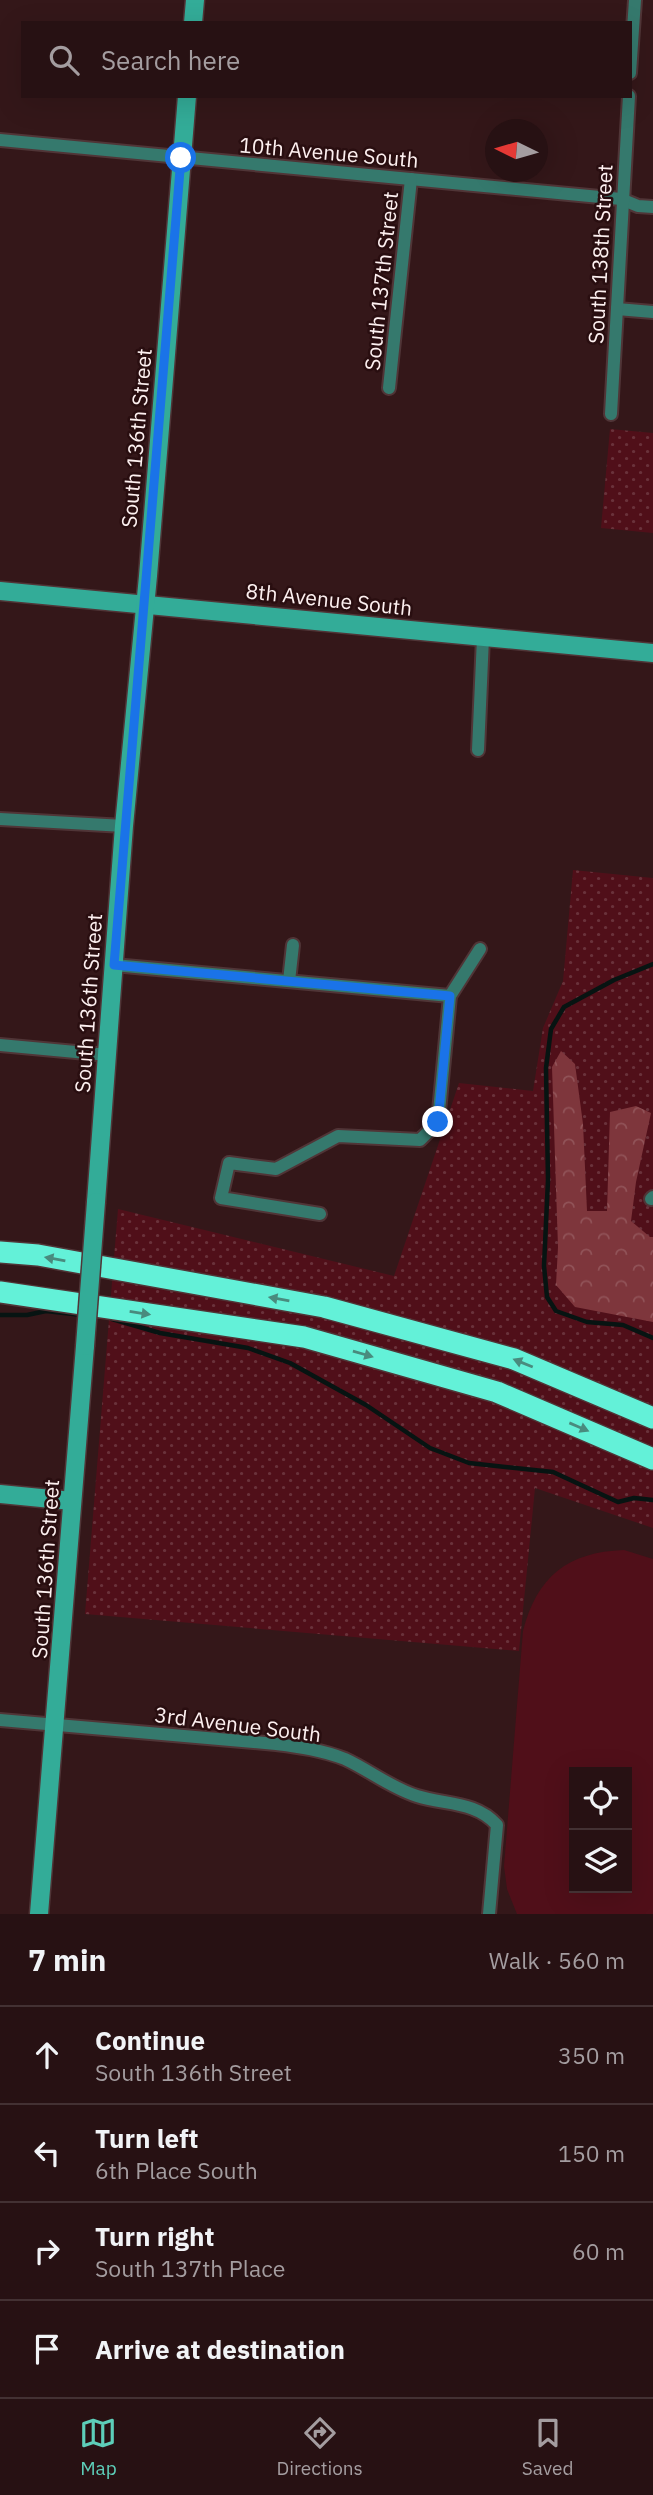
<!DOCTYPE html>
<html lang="en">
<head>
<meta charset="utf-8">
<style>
  body { margin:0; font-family:"IBM Plex Sans",sans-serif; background:#2f1a1c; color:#f1f3f6 }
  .controls { position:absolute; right:21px; bottom:21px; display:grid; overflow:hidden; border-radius:0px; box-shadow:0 7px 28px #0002 }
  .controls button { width:63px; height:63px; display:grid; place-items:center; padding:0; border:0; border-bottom:2px solid #433133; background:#271113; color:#f1f3f6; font:35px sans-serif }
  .compass { position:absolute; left:485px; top:119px; width:63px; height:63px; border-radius:50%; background:#271113; box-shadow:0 7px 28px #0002; rotate:275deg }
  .stop { position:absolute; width:21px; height:21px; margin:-16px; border:5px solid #1a73e8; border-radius:50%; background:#fff }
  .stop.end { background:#1a73e8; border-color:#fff; box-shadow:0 2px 7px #0008 }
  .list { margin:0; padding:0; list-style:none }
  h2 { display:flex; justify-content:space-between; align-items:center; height:91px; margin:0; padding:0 28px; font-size:30px }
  h2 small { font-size:23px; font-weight:400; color:#a49da0 }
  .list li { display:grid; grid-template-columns:46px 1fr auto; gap:21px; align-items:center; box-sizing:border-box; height:98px; padding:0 28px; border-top:2px solid #433133 }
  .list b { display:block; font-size:26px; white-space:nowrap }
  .list p { margin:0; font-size:23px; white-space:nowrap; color:#a49da0 }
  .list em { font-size:23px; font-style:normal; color:#a49da0 }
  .icon { flex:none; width:38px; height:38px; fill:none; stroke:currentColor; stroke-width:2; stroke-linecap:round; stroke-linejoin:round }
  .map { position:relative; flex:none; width:653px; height:1914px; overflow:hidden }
  .search { position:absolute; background:#271113; box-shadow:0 7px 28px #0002; left:21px; right:21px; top:21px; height:77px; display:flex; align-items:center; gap:18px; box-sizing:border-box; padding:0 24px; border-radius:0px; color:#a49da0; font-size:26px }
  .sheet { height:483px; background:#271113 }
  nav { display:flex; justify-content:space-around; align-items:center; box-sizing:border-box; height:98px; border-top:2px solid #433133; background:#271113; font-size:19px; color:#a49da0 }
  nav a { display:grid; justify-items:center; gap:4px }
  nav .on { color:#5dceb9 }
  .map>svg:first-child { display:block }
  .grass { fill:url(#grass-dots) }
  .forest { fill:url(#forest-crowns) }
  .park { fill:#500f19; fill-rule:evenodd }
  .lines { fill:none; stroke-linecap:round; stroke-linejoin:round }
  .stream { stroke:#071412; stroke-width:4.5 }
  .street-casing { stroke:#503537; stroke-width:16 }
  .secondary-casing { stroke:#503537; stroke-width:21 }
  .highway-casing { stroke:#503537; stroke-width:24 }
  .street { stroke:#35796d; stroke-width:12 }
  .secondary { stroke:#33ac98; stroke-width:18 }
  .highway { stroke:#63f1d8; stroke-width:21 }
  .secondary-bridge-casing { stroke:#503537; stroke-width:21; stroke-linecap:butt }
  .secondary-bridge { stroke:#33ac98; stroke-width:18 }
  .oneway { fill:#498b7e }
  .route { stroke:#1a73e8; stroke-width:9 }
  .labels { text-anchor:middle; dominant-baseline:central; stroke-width:5; stroke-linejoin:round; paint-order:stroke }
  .street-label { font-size:21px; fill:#fdf0f0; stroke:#290e10 }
</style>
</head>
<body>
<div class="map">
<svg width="653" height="1914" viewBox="0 0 653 1914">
  <defs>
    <pattern id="grass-dots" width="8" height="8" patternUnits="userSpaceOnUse" patternTransform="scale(1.75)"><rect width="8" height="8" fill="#500f19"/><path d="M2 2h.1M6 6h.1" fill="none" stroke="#6a323b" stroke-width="1.8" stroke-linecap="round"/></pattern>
    <pattern id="forest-crowns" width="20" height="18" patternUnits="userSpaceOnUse" patternTransform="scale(1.75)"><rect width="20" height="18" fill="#7e363c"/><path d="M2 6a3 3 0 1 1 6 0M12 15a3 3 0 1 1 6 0" fill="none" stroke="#915358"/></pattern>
  </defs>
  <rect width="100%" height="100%" fill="#341719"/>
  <g class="grass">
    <polygon points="610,429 653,433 653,533 601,528"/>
    <polygon points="573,870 653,878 653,1528 535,1488 519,1651 85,1614 118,1209 394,1276 459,1083 533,1091 543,1028 563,981"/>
  </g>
  <polygon class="forest" points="561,1051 575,1064 583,1124 587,1211 607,1211 610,1112 636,1106 651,1113 636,1182 631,1221 650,1237 653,1237 653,1322 575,1307 556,1285 558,1247 552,1067"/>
  <path class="park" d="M624 1550 653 1559V1914H517L507 1889 504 1866 523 1631C537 1577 567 1552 624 1550ZM627 1772V1888H574V1772Z"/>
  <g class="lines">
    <g class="stream">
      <polyline points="653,964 614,980 564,1007 551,1029 546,1068 548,1180 544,1266 547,1297 556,1311 587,1322 623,1325 653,1338"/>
      <polyline points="0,1315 27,1315 46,1311 82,1315"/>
      <polyline points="112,1319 160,1333 248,1348 290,1363 366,1405 430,1448 469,1463 553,1472 618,1502 634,1498 653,1500"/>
    </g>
    <g class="street-casing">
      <g id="street">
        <polyline points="630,73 635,0"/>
        <polyline points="0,140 621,199 638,206 653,207"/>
        <polyline points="617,309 653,312"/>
        <polyline points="389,388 411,179"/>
        <polyline points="611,414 629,96"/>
        <polyline points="478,750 483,638"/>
        <polyline points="0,819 124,826"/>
        <polyline points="114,965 450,996"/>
        <polyline points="289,981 293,945"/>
        <polyline points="0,1045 108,1055"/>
        <polyline points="651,1199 653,1197"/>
        <polyline points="320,1214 221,1198 229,1163 276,1169 338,1136 420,1140 438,1122 450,996 480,949"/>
        <path d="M0 1720 276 1744C300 1747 322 1750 345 1759 369 1770 391 1788 417 1796 445 1805 476 1801 497 1825L489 1914"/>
      </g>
    </g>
    <g class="secondary-casing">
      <g id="secondary">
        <polyline points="193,23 195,0"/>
        <polyline points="0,591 653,653"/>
        <polyline points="96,1202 124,826 148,576 187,96"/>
        <polyline points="0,1494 72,1501"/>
        <polyline points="39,1914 85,1346"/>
      </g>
    </g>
    <g class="highway-casing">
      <g id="highway">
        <polyline points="0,1252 38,1255 324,1307 514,1359 653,1418"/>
        <polyline points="0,1292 304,1337 497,1392 653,1459"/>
      </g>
    </g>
    <use href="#street" class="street"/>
    <use href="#secondary" class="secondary"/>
    <use href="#highway" class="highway"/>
    <g class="secondary-bridge-casing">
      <polyline id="secondary-bridge" points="85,1346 96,1202"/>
    </g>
    <use href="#secondary-bridge" class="secondary-bridge"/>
  </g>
  <defs><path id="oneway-solid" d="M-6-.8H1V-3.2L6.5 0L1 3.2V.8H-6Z" transform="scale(1.75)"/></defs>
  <g class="oneway">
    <use href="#oneway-solid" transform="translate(55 1259) rotate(-170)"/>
    <use href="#oneway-solid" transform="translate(279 1299) rotate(-170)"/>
    <use href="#oneway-solid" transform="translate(140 1313) rotate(9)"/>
    <use href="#oneway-solid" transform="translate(363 1354) rotate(16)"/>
    <use href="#oneway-solid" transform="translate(523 1363) rotate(-158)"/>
    <use href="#oneway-solid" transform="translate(579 1427) rotate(23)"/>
  </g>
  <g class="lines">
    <polyline class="route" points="181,158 114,965 450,996 438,1122"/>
  </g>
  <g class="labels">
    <g class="street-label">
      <text transform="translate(329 152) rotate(5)">10th Avenue South</text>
      <text transform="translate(600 254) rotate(-87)">South 138th Street</text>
      <text transform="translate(381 281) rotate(-84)">South 137th Street</text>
      <text transform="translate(136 438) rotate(-85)">South 136th Street</text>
      <text transform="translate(329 599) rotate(6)">8th Avenue South</text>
      <text transform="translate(88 1003) rotate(-86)">South 136th Street</text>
      <text transform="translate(45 1569) rotate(-86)">South 136th Street</text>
      <text transform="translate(238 1724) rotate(7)">3rd Avenue South</text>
    </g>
  </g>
</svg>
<div class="controls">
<button><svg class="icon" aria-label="locate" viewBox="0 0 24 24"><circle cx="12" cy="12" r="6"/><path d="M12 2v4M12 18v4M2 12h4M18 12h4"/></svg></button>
<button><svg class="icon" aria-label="layers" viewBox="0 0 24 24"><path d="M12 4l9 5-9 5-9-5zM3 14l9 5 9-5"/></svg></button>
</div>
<svg class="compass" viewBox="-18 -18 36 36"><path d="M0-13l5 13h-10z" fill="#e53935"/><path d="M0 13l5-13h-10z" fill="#a49da0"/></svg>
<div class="stop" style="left:181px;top:158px"></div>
<div class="stop end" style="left:438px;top:1122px"></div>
<div class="search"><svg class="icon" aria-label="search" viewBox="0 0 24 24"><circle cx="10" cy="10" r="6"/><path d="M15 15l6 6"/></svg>Search here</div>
</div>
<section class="sheet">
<h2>7 min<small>Walk · 560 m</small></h2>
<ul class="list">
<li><svg class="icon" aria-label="ahead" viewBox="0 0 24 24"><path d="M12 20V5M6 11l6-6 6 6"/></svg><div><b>Continue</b><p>South 136th Street</p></div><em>350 m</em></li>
<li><svg class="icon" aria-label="left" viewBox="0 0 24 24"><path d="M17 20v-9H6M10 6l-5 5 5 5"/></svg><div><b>Turn left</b><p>6th Place South</p></div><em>150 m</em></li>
<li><svg class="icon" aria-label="right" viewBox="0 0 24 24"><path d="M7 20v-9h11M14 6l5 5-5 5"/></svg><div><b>Turn right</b><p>South 137th Place</p></div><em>60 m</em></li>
<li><svg class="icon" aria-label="arrive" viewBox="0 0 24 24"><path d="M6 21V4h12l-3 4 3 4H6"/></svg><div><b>Arrive at destination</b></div></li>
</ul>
</section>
<nav>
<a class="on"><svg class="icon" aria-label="map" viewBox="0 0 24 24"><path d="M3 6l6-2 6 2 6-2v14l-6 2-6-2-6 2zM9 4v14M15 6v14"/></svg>Map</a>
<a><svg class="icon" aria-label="directions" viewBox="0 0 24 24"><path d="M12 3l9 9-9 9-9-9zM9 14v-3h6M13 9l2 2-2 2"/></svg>Directions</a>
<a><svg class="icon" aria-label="saved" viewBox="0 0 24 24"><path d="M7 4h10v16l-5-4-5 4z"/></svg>Saved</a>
</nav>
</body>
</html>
